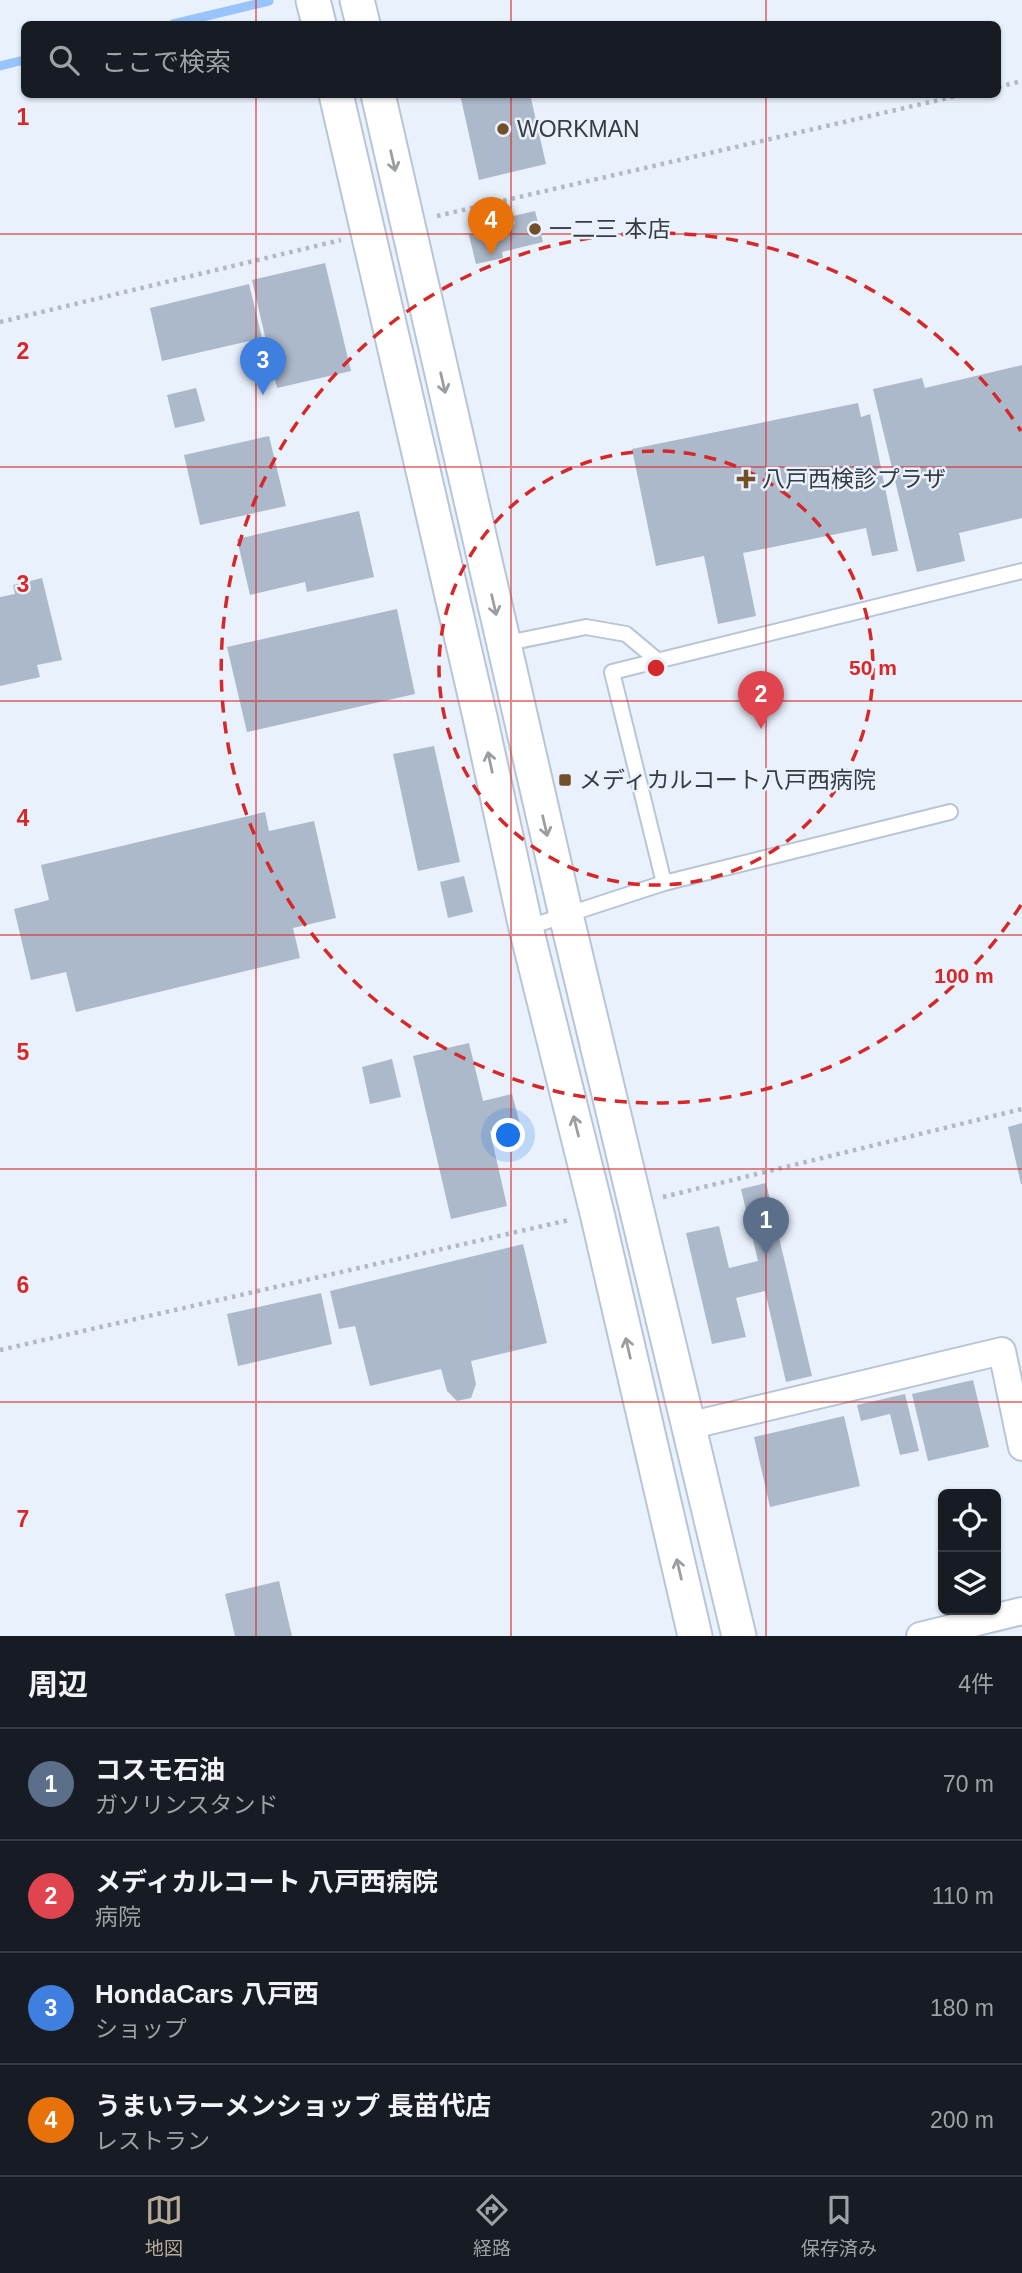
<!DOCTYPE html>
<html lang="ja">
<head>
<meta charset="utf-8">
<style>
  body { margin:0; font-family:Helvetica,"Noto Sans JP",sans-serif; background:#20242c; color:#f1f3f6 }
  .controls { position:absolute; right:21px; bottom:21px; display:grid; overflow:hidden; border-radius:10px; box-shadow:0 2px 5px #0004 }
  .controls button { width:63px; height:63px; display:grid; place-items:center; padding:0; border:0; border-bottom:2px solid #363941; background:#171b24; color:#f1f3f6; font:35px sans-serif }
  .you { position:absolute; left:509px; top:1136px; width:24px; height:24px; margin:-18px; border:5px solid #fff; border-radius:50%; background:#1a73e8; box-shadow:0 0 0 10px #1a73e833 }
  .badge { display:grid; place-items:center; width:46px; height:46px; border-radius:50%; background:#b7aa99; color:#fff; font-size:23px; font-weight:700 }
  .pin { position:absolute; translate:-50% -58px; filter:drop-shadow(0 2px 4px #0008) }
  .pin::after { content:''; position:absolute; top:37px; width:24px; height:21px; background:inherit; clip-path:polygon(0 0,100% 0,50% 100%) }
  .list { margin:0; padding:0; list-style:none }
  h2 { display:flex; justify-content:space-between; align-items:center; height:91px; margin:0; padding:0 28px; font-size:30px }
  h2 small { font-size:23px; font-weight:400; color:#9ea1a6 }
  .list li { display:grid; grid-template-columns:46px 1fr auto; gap:21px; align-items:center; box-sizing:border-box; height:112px; padding:0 28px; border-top:2px solid #363941 }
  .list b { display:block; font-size:26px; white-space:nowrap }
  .list p { margin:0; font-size:23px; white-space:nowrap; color:#9ea1a6 }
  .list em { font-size:23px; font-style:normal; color:#9ea1a6 }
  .icon { flex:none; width:38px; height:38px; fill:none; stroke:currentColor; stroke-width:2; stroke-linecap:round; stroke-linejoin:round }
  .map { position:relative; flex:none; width:1022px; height:1636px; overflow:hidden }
  .search { position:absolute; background:#171b24; box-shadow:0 2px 5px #0004; left:21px; right:21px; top:21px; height:77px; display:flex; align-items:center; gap:18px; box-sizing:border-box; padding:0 24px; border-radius:10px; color:#9ea1a6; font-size:26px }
  .sheet { height:539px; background:#171b24 }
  nav { display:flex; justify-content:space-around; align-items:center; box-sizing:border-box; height:98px; border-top:2px solid #363941; background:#171b24; font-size:19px; color:#9ea1a6 }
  nav a { display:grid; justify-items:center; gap:4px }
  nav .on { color:#b7aa99 }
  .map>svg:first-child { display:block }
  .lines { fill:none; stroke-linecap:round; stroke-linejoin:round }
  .stream { stroke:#99c3fb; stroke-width:9 }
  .building { fill:#acb9ca }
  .service-casing { stroke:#b8c5d7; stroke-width:18 }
  .minor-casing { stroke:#b8c5d7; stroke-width:30 }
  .tertiary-casing { stroke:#b8c5d7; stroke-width:37 }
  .path { stroke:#b2b9c3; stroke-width:4.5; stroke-dasharray:3.5 5; stroke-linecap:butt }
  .service { stroke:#fff; stroke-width:14 }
  .minor { stroke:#fff; stroke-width:26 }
  .tertiary { stroke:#fff; stroke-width:33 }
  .oneway { stroke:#9b9ea1 }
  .grid { fill:none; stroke:#d62828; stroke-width:2; stroke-opacity:0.55 }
  .ring { fill:none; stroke:#d62828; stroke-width:3.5; stroke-dasharray:12 9 }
  .poi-dot { fill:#715027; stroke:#e9f1fc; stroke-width:2.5 }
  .labels { text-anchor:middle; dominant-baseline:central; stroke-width:5; stroke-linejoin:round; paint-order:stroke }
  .poi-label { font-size:23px; fill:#373c43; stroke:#e9f1fc; text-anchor:start }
  .grid-label { font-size:23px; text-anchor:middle; font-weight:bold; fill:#d62828; stroke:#e9f1fc; stroke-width:5; stroke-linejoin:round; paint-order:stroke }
  .centre { fill:#d62828; stroke:#e9f1fc; stroke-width:3.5 }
  .ring-label { font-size:21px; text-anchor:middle; font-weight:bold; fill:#d62828; stroke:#e9f1fc; stroke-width:5; stroke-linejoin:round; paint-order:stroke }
</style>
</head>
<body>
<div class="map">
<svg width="1022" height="1636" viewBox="0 0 1022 1636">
  <rect width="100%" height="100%" fill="#e9f1fc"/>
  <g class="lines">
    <g class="stream">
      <polyline points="173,24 269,1"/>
      <polyline points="0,66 24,60"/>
    </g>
  </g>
  <g class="building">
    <polygon points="460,94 530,94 546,164 479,180"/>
    <polygon points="535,211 543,242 502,252 503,258 476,264 469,235 515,224 513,216"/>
    <polygon points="325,263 351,371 277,388 252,280"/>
    <polygon points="249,284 262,338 162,361 150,308"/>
    <polygon points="1022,365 1022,518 959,533 965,561 917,572 873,389 922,378 925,388"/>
    <polygon points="196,388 205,421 175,428 167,395"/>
    <polygon points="858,403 861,417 870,414 898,551 872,556 866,528 743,553 756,616 718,624 704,556 656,566 632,449"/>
    <polygon points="269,436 286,506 200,525 184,455"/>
    <polygon points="359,511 374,577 307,592 305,582 250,595 237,539"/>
    <polygon points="42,578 62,660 37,665 40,677 0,686 0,597 15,594 13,585"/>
    <polygon points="397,609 415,694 247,732 227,647"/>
    <polygon points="434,746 460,862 418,871 393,754"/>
    <polygon points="265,812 269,831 314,821 336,918 293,928 300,958 76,1012 66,972 31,980 14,909 49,900 41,865"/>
    <polygon points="464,876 473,912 448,918 440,882"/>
    <polygon points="469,1043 483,1101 512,1094 520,1124 490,1131 507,1206 451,1219 413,1056"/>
    <polygon points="392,1059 401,1097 370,1104 362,1067"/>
    <polygon points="1022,1123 1022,1184 1021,1184 1008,1127"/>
    <polygon points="766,1183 812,1376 786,1382 765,1291 736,1298 746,1337 712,1344 686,1233 719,1226 729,1268 758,1261 741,1189"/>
    <polygon points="523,1244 547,1343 471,1361 476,1384 471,1398 457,1401 447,1391 441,1369 370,1386 355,1326 339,1329 330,1291"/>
    <polygon points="321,1293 332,1344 238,1366 227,1314"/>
    <polygon points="973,1380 989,1447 928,1461 912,1394"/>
    <polygon points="905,1394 919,1451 900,1455 890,1414 861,1421 857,1405"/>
    <polygon points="844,1416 860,1486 770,1507 754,1437"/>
    <polygon points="279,1581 292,1636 235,1636 225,1594"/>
  </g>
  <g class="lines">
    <g class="service-casing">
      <g id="service">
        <polyline points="503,644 586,627 626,634 657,660"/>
        <polyline points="664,883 612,672 1022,571"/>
        <polyline points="526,928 664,883 950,812"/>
      </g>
    </g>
    <g class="minor-casing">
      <g id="minor">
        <polyline points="688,1426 1002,1351 1022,1447"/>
        <polyline points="920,1636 1022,1611"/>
      </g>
    </g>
    <g class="tertiary-casing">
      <g id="tertiary">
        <polyline points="313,0 319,24"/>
        <polyline points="357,0 363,24"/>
        <polyline points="336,94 480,717 526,928 597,1213 695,1636"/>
        <polyline points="378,94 566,915 739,1636"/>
      </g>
    </g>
    <g class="path">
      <polyline points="998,87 1022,81"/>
      <polyline points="437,216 965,94"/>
      <polyline points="0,322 341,240"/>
      <polyline points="663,1197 1022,1109"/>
      <polyline points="0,1350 569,1220"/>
    </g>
    <use href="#service" class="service"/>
    <use href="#minor" class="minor"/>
    <use href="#tertiary" class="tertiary"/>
  </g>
  <defs><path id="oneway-shaft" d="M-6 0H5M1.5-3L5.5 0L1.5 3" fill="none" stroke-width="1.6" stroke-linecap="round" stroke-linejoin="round" transform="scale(1.75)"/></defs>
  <g class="oneway">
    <use href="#oneway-shaft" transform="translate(393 161) rotate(77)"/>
    <use href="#oneway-shaft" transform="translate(443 383) rotate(77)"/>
    <use href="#oneway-shaft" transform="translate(494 605) rotate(77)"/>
    <use href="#oneway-shaft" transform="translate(490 762) rotate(-102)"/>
    <use href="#oneway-shaft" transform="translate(545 826) rotate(77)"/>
    <use href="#oneway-shaft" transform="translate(576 1126) rotate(-104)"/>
    <use href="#oneway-shaft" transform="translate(628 1348) rotate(-103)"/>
    <use href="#oneway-shaft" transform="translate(679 1569) rotate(-103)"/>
  </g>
  <path class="grid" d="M256 0V24M511 0V24M766 0V24M256 94V1636M511 94V1636M766 94V1636M0 234H1022M0 467H1022M0 701H1022M0 935H1022M0 1169H1022M0 1402H1022"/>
  <g class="ring">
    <circle cx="656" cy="668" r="217"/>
    <path d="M1021 905A435 435 0 1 1 1021 431"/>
  </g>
  <g class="poi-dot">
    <circle cx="503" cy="129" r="7"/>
    <circle cx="535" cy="229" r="7"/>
    <path d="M742.5 468.5h7v7h7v7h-7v7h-7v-7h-7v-7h7z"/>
    <rect x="558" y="773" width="14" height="14" rx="3.5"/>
  </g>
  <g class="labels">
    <g class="poi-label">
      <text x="517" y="129">WORKMAN</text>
      <text x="549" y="229">一二三 本店</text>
      <text x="762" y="479">八戸西検診プラザ</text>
      <text x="579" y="780">メディカルコート八戸西病院</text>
    </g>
  </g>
  <g class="grid-label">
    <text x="23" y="125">1</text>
    <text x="23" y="359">2</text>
    <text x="23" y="592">3</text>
    <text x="23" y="826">4</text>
    <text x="23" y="1060">5</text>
    <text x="23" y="1293">6</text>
    <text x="23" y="1527">7</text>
  </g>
  <circle cx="656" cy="668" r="10" class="centre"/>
  <g class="ring-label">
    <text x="873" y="675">50 m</text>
    <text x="964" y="983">100 m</text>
  </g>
</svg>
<div class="controls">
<button><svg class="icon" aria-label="locate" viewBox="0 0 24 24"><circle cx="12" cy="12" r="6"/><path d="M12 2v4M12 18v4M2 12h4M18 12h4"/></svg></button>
<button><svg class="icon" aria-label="layers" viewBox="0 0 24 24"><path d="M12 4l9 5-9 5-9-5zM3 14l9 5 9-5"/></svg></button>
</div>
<div class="you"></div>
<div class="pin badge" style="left:766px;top:1255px;background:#5c6f8a">1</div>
<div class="pin badge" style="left:761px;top:729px;background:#e0444e">2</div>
<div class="pin badge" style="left:263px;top:395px;background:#3f7fe0">3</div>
<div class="pin badge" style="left:491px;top:255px;background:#e8710a">4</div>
<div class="search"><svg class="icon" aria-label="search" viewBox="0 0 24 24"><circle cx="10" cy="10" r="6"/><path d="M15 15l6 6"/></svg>ここで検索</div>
</div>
<section class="sheet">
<h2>周辺<small>4件</small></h2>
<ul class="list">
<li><span class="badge" style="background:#5c6f8a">1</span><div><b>コスモ石油</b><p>ガソリンスタンド</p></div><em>70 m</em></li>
<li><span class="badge" style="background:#e0444e">2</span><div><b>メディカルコート 八戸西病院</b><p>病院</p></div><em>110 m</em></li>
<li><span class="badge" style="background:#3f7fe0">3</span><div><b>HondaCars 八戸西</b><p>ショップ</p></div><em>180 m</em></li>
<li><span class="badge" style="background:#e8710a">4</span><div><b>うまいラーメンショップ 長苗代店</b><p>レストラン</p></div><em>200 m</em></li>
</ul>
</section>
<nav>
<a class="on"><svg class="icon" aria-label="map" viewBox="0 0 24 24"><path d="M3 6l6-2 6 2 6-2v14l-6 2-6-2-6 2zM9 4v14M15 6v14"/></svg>地図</a>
<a><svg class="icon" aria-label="directions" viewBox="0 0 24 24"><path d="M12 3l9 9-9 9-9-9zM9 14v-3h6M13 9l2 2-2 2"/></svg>経路</a>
<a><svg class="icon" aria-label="saved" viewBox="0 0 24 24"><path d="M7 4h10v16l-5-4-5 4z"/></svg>保存済み</a>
</nav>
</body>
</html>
